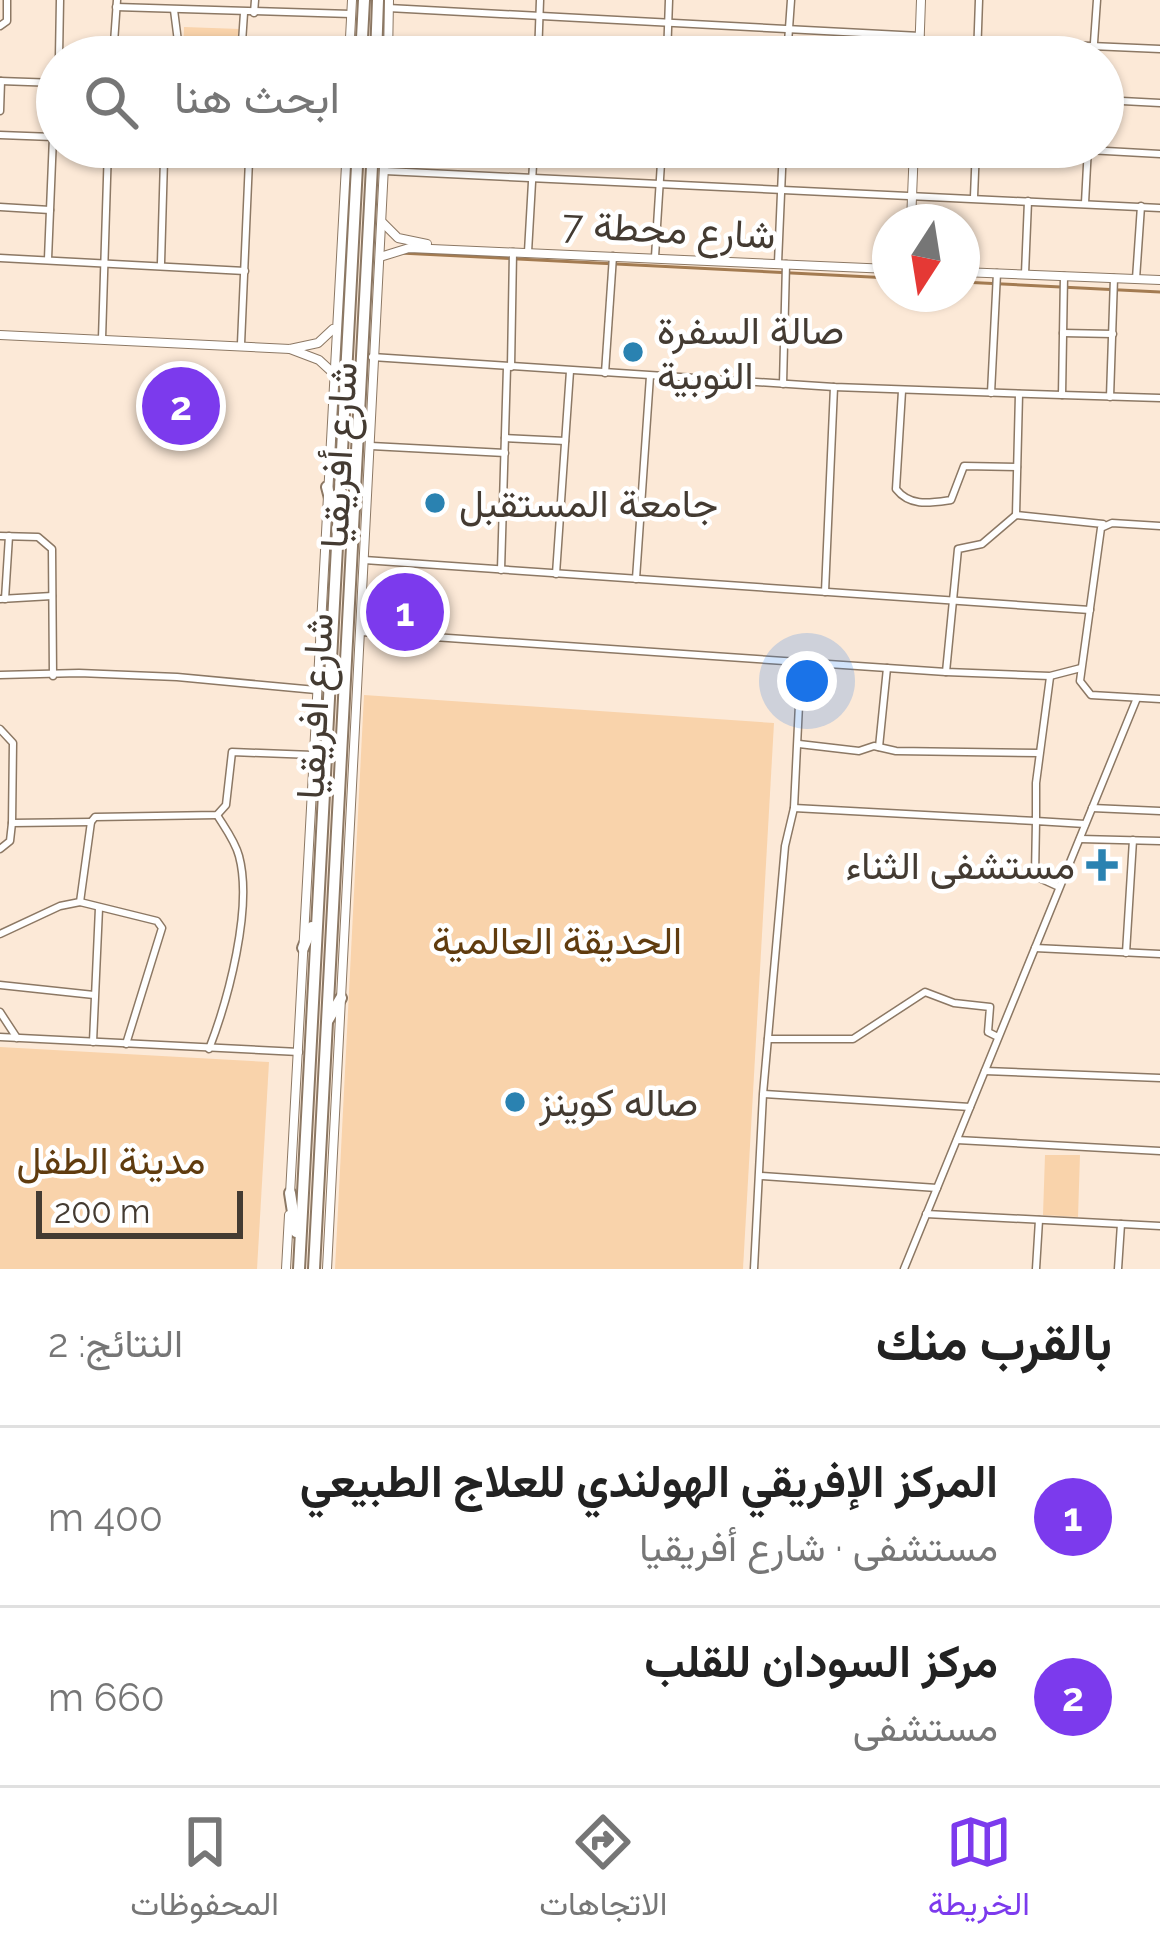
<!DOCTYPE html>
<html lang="ar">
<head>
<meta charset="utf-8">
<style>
  body { margin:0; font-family:Raleway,Vazirmatn,sans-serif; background:#f2f2f2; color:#222; direction:rtl }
  .compass { position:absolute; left:872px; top:204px; width:108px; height:108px; border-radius:50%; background:#fff; box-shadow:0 3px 9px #0004; rotate:192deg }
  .scale { position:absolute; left:36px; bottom:30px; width:207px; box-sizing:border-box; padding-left:12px; border:6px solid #443b32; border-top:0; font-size:33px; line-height:42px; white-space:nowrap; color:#443b32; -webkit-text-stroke:9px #fff; paint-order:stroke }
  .you { position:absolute; left:807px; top:681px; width:42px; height:42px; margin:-30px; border:9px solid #fff; border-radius:50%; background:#1a73e8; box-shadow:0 0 0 18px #1a73e833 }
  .badge { display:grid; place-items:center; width:78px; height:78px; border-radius:50%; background:#7c3aed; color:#fff; font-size:39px; font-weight:700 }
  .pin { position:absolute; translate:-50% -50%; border:6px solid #fff; box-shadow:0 3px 12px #0006 }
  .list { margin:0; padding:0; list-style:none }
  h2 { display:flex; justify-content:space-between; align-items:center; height:156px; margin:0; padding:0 48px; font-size:51px }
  h2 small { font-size:39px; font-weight:400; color:#767676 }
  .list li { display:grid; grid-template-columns:78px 1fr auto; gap:36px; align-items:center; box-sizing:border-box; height:180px; padding:0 48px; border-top:3px solid #e0e0e0 }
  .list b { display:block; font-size:45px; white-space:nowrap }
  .list p { margin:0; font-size:39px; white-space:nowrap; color:#767676 }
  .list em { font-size:39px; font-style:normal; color:#767676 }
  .icon { flex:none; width:66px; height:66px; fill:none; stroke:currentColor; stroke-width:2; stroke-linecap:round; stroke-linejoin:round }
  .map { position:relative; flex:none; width:1160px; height:1269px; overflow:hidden; direction:ltr }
  .search { position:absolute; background:#fff; box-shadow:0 3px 9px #0004; left:36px; right:36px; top:36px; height:132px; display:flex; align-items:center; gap:30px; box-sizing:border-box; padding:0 42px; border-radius:66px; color:#767676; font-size:45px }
  .sheet { height:516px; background:#fff }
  nav { display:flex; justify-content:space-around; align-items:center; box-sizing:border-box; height:168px; border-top:3px solid #e0e0e0; background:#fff; font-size:33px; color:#767676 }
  nav a { display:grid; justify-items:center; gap:6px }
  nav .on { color:#7c3aed }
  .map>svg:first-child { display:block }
  .green { fill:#f9d3ab }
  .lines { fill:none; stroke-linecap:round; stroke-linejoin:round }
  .stream { stroke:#a37b51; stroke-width:3 }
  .minor-casing { stroke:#8c7864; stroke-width:9 }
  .tertiary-casing { stroke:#8c7864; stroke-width:10 }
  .trunk-casing { stroke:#8c7864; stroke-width:14 }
  .minor { stroke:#fff; stroke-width:6 }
  .tertiary { stroke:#fff; stroke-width:8 }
  .trunk { stroke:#fff; stroke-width:10 }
  .poi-dot { fill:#2a82b1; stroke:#fff; stroke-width:4.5 }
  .labels { text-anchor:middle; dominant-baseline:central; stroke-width:9; stroke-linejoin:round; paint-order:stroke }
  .street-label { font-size:39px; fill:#443b32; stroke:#fff }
  .poi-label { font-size:39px; fill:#443b32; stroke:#fff; text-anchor:start }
  .park-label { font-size:39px; fill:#603c0f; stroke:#fff }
</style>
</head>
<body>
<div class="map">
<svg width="1160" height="1269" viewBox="0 0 1160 1269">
  <rect width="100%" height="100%" fill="#fce9d7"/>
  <g class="green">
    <polygon points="184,27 240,29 239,57 183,57"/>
    <polygon points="364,695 774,723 743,1269 335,1269"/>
    <polygon points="0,1047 269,1062 257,1269 0,1269"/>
    <polygon points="1045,1155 1080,1155 1078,1217 1043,1215"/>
  </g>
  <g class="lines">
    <g class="stream">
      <polyline points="400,253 890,278"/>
      <polyline points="962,282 1160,292"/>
    </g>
    <g class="minor-casing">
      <g id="minor">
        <polyline points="116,7 351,14"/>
        <polyline points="388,8 920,36"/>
        <polyline points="174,10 180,57"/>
        <polyline points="254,13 255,0"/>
        <polyline points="0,26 7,21 7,0"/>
        <polyline points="977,41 1160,49"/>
        <polyline points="59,57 60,0"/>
        <polyline points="113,57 117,0"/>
        <polyline points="241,57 244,13"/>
        <polyline points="538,57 540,0"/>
        <polyline points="667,57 669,0"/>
        <polyline points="787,57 791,0"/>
        <polyline points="977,57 979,0"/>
        <polyline points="1093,57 1097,0"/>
        <polyline points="0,81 57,83"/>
        <polyline points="1103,100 1160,103"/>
        <polyline points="0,111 1,81"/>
        <polyline points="0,135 53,137"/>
        <polyline points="1088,150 1160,154"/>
        <polyline points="107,157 302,163 346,160"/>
        <polyline points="242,160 243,147"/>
        <polyline points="385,171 1160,208"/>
        <polyline points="974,197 976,147"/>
        <polyline points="1085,203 1088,147"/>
        <polyline points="0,207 50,210"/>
        <polyline points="528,252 534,147"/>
        <polyline points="655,257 662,147"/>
        <polyline points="0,258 245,271"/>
        <polyline points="48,259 53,137"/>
        <polyline points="161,263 164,159"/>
        <polyline points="778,263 783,147"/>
        <polyline points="1025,274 1028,201"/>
        <polyline points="1136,279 1141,206"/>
        <polyline points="1063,333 1113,334"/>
        <polyline points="102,339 108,147"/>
        <polyline points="241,344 249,160"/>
        <polyline points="372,357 834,387 1062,395 1064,276"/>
        <polyline points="511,367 513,252"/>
        <polyline points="605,373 613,256"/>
        <polyline points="783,384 786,264"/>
        <path d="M902 391 896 489C910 507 930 503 951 500L964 466 1017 467"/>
        <polyline points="991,393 997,273"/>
        <polyline points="1062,395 1160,398"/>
        <polyline points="1110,397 1114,278"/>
        <polyline points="505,438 565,441"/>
        <polyline points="371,446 505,453"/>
        <polyline points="1016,515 1019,394"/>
        <polyline points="1160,526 1112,523 1101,528 1080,681 1091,695 1160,699"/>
        <polyline points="0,536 38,537 52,549 53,676"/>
        <polyline points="364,560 1090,610"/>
        <polyline points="501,570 507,367"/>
        <polyline points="556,574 570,371"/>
        <polyline points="636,579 650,376"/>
        <polyline points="825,592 834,387"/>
        <polyline points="0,599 52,596"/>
        <polyline points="5,599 9,536"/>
        <polyline points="361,632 946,672 1050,676 1081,668"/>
        <polyline points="946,672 958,549 982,544 1016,515 1103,524"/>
        <polyline points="0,675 79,673 177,677 316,690"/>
        <polyline points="0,729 13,743 12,823"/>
        <polyline points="799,744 859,751 874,746 896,751 1039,753"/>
        <polyline points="879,747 887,668"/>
        <polyline points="794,808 1036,821 1036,783 1050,677"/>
        <polyline points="1092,808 1160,811"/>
        <polyline points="1080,839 1160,841"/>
        <polyline points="0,849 10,841 12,823 91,822"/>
        <polyline points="1059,887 1035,876 1036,821 1085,824"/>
        <polyline points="80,902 157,921 162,928 126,1044"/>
        <polyline points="0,934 60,906 80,902 91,822 95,817 217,815 226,805 232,752 313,755"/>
        <polyline points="1035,948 1160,954"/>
        <polyline points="1126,953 1133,840"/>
        <polyline points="0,985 94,995"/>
        <polyline points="0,1012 17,1038"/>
        <polyline points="0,1037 299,1052"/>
        <polyline points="768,1039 853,1039 925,992 954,1003 990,1007 988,1032 998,1037"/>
        <polyline points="93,1042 99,908"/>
        <path d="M209 1049C228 1000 253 908 239 856 235 841 225 828 217 815"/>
        <polyline points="985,1071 1160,1078"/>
        <polyline points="764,1094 970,1107"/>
        <polyline points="957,1140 1160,1151"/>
        <polyline points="761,1176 937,1188"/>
        <polyline points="926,1214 1160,1226"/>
        <polyline points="754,1269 763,1094 785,846 794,808 801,663"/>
        <polyline points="904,1269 1137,698"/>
        <polyline points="1036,1269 1039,1220"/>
        <polyline points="1118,1269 1121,1224"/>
      </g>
    </g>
    <g class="tertiary-casing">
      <g id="tertiary">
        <polyline points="349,57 352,0"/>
        <polyline points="388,57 389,0"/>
        <polyline points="919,57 921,0"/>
        <polyline points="911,222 914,147"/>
        <polyline points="383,223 398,238 427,244"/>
        <polyline points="380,257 409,248 890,269"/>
        <polyline points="962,272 1160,280"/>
        <polyline points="0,335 290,349 318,343 333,329"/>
        <polyline points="290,349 319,360 332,372"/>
        <polyline points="290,1194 347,147"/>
        <polyline points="286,1269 289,1215"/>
        <polyline points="327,1269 385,147"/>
      </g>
    </g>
    <g class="trunk-casing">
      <g id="trunk">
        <polyline points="361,57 364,0"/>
        <polyline points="376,57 378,0"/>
        <polyline points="327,487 334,513"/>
        <polyline points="303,948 312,927"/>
        <polyline points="328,1020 341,998"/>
        <polyline points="290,1193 296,1232"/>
        <polyline points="299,1269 358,147"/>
        <polyline points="314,1269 373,147"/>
      </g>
    </g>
    <use href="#minor" class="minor"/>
    <use href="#tertiary" class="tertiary"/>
    <use href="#trunk" class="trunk"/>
  </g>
  <g class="poi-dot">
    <circle cx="633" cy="352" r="12"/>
    <circle cx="435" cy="503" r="12"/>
    <path d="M1096 847h12v12h12v12h-12v12h-12v-12h-12v-12h12z"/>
    <circle cx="515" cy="1102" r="12"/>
  </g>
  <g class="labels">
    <g class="street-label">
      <text transform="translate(669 229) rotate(3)">شارع محطة 7</text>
      <text transform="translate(338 455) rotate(-87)">شارع أفريقيا</text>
      <text transform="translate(314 706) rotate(-87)">شارع افريقيا</text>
    </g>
    <g class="poi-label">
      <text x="657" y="330">صالة السفرة<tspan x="657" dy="45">النوبية</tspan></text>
      <text x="459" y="503">جامعة المستقبل</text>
      <text x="1075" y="865" text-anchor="end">مستشفى الثناء</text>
      <text x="539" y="1102">صاله كوينز</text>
    </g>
    <g class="park-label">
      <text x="557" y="940">الحديقة العالمية</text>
      <text x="111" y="1160">مدينة الطفل</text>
    </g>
  </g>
</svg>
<svg class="compass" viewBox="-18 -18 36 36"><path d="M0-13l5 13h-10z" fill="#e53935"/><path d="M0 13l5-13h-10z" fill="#767676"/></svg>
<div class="scale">200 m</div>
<div class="you"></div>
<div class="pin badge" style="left:405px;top:612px">1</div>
<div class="pin badge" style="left:181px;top:406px">2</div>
<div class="search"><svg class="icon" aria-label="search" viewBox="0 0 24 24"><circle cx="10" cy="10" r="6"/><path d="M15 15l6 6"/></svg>ابحث هنا</div>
</div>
<section class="sheet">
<h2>بالقرب منك<small>النتائج: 2</small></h2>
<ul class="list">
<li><span class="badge">1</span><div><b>المركز الإفريقي الهولندي للعلاج الطبيعي</b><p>مستشفى · شارع أفريقيا</p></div><em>400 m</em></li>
<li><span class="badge">2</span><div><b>مركز السودان للقلب</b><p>مستشفى</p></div><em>660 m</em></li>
</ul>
</section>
<nav>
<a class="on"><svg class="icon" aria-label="map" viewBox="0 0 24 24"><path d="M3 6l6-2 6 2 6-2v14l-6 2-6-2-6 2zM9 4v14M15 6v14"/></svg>الخريطة</a>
<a><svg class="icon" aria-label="directions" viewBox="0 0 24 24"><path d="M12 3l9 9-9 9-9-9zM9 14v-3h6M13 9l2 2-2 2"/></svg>الاتجاهات</a>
<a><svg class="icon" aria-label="saved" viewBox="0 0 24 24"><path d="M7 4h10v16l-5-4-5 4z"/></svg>المحفوظات</a>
</nav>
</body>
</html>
